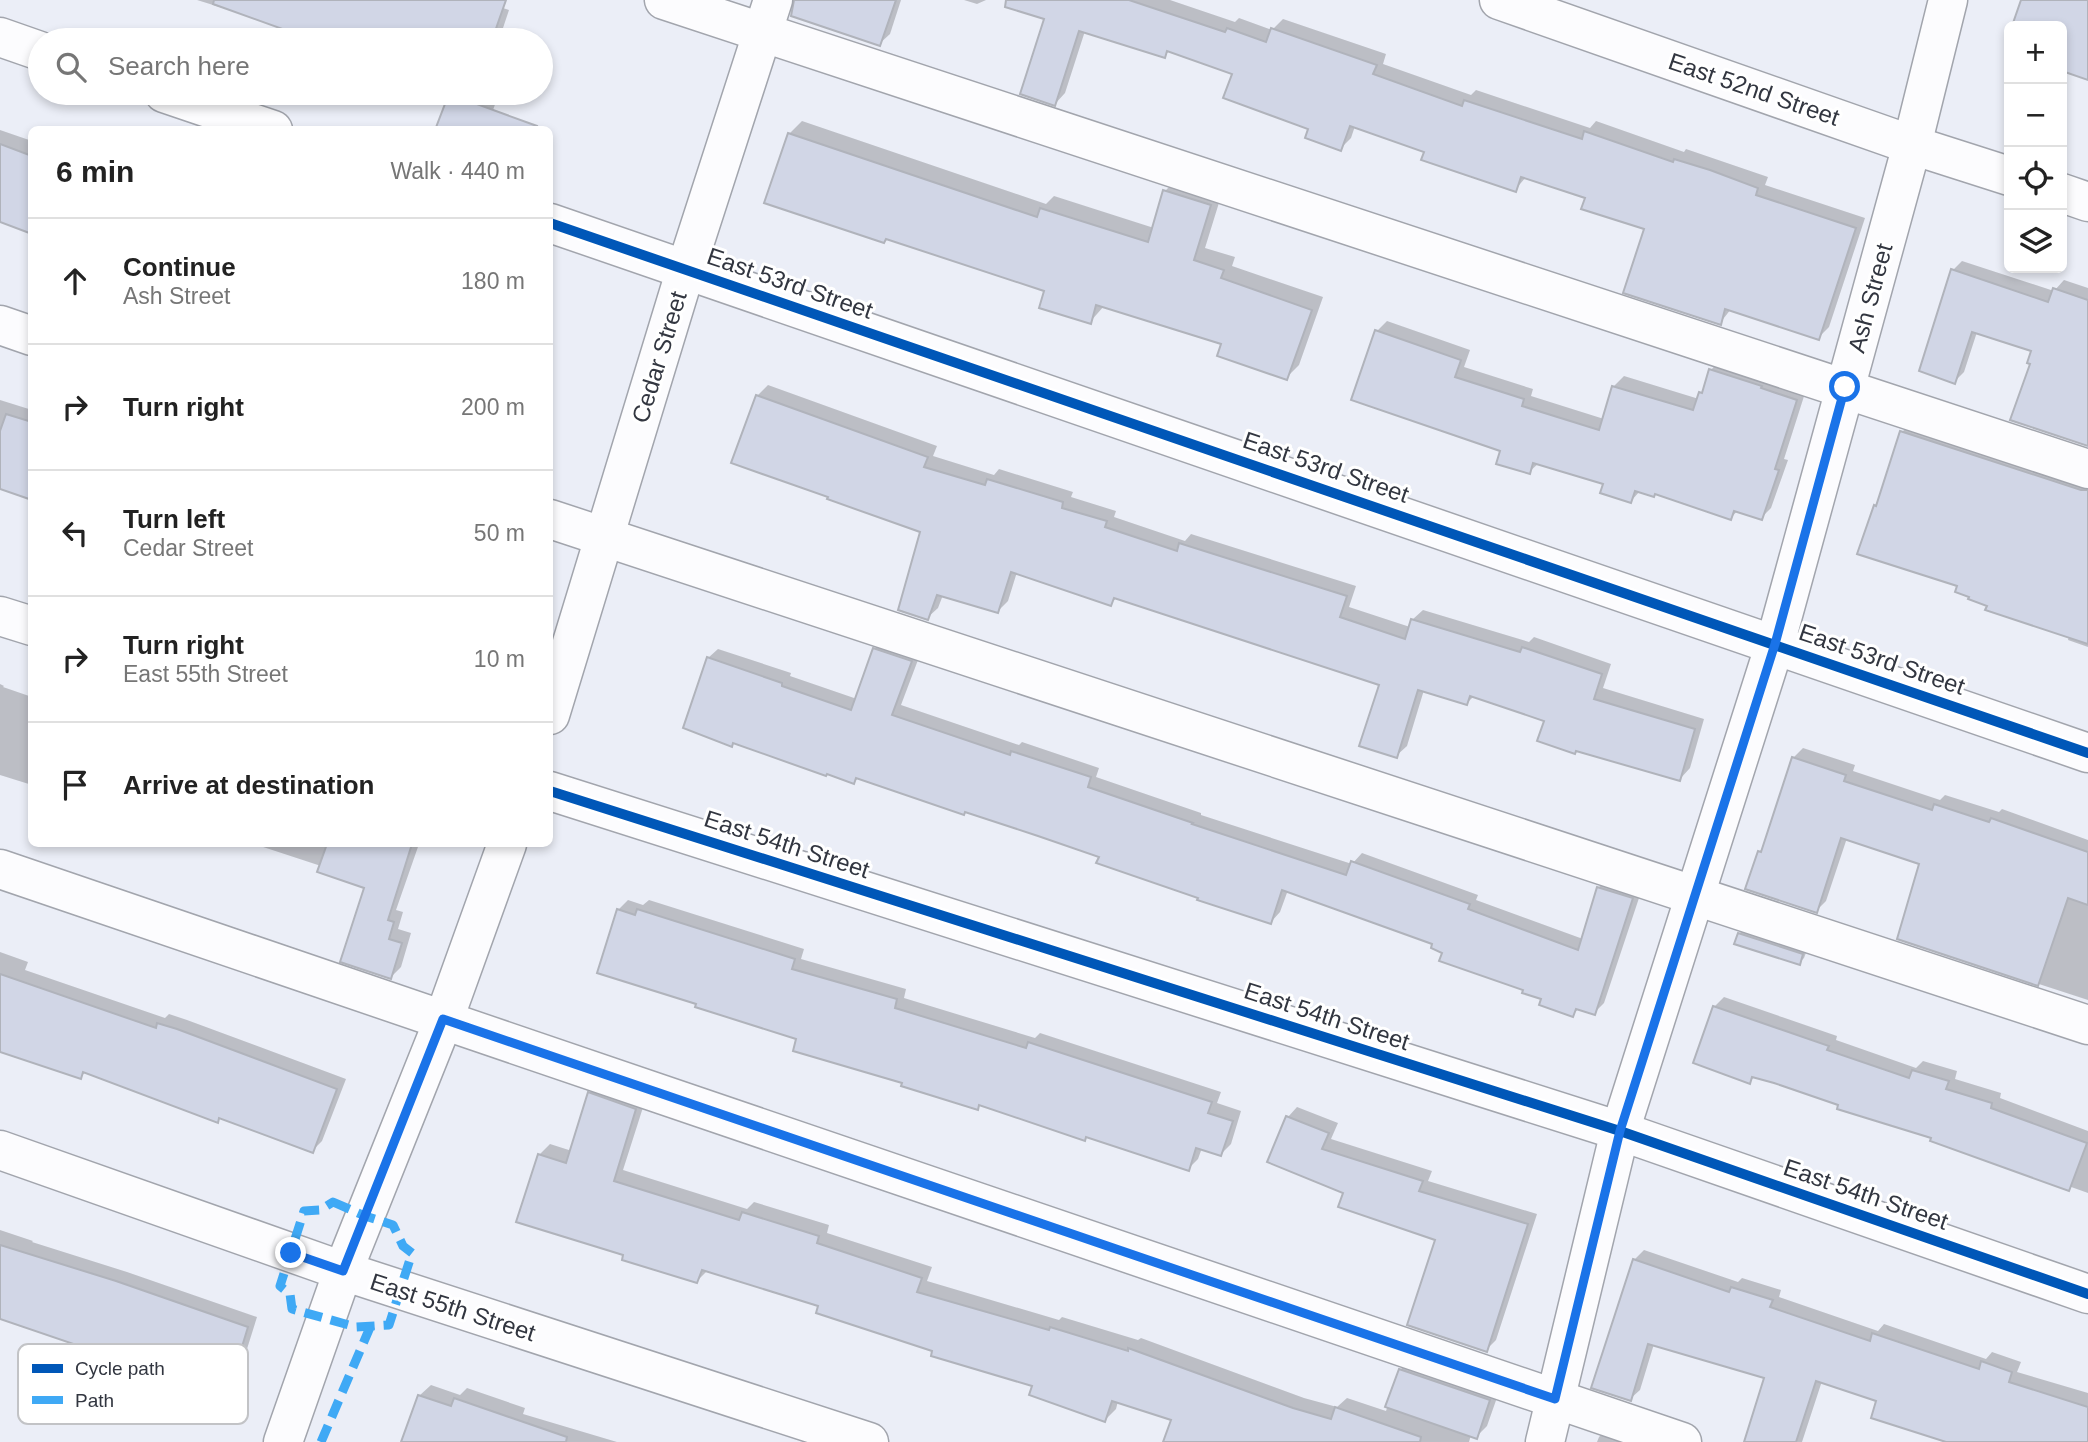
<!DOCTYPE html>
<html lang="en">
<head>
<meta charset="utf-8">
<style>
  body { margin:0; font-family:Arial,sans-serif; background:#f2f2f2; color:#222 }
  .controls { position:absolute; right:21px; top:21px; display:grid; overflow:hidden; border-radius:10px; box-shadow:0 4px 10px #0003 }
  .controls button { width:63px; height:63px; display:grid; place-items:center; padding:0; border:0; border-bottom:2px solid #e0e0e0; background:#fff; color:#222; font:35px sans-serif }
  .stop { position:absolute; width:21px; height:21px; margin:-16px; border:5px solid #1a73e8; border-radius:50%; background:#fff }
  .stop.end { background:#1a73e8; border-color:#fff; box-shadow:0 2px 7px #0008 }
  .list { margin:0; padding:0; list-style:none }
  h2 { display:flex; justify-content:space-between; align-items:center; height:91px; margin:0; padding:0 28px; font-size:30px }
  h2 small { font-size:23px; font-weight:400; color:#767676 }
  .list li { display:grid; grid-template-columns:46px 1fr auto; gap:21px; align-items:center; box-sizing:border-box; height:126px; padding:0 28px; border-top:2px solid #e0e0e0 }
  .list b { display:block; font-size:26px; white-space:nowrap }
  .list p { margin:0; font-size:23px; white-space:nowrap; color:#767676 }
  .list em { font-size:23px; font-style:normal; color:#767676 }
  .icon { flex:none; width:38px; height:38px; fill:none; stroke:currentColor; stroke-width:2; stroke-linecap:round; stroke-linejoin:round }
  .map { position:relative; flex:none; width:2088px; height:1442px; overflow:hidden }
  .search { position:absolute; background:#fff; box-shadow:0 4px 10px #0003; left:28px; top:28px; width:525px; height:77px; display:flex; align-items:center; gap:18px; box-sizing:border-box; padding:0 24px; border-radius:38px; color:#767676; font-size:26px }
  .panel { position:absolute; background:#fff; box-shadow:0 4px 10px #0003; left:28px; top:126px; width:525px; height:721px; border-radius:10px }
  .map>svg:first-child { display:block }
  .shadow { fill:#0003 }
  .building { fill:#d1d6e6; stroke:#b0b3bb; stroke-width:2 }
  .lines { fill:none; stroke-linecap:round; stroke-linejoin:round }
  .minor-casing { stroke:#a2a5ad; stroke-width:41 }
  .major-casing { stroke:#a2a5ad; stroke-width:41 }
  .minor { stroke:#fcfcfe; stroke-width:38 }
  .major { stroke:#fcfcfe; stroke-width:38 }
  .quiet { stroke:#3fa9f5; stroke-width:9; stroke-dasharray:18 9; stroke-linecap:butt }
  .cycleway-casing { stroke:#fff; stroke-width:15 }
  .cycleway { stroke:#0057b8; stroke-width:10 }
  .route { stroke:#1a73e8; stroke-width:9 }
  .labels { text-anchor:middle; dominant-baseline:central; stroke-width:6; stroke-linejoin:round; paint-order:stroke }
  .street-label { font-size:24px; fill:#323640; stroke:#fff }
  .key { fill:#fff; stroke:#c2c3c6; stroke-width:2 }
  .key-label { font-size:19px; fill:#323640 }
</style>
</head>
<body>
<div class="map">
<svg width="2088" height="1442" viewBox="0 0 2088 1442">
  <rect width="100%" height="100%" fill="#ebeef7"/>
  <g class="shadow">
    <polygon points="197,0 502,0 500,7 509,10 499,40 318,40 227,7 226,9"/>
    <polygon points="825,0 901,0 890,34 879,44"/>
    <polygon points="964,0 986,0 977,4"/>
    <polygon points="1006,0 1170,0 1235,22 1239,18 1272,30 1283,19 1386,54 1383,64 1471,95 1476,90 1590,128 1596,121 1684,152 1686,149 1768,177 1765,185 1865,218 1829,327 1818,338 1731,309 1720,323 1646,228 1587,197 1526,177 1515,190 1426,151 1355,126 1351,138 1340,149 1234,73 1170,50 1164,56 1085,31 1065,93 1055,104 1047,14"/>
    <polygon points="445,93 490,93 498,96 486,130 450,94"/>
    <polygon points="802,121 1046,204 1054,196 1154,228 1165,191 1177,179 1222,193 1205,248 1235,257 1232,266 1323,297 1299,365 1287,377 1224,343 1104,306 1090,322 1046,290 789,134"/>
    <polygon points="0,130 32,141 32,232 0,220"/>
    <polygon points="1962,261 2054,291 2064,280 2088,288 2088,444 2032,362 2034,350 1977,332 1964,372 1954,382 1953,270"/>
    <polygon points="1387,321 1470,350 1464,367 1533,389 1531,396 1604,419 1614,386 1624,376 1699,399 1704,390 1711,370 1720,360 1806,390 1784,459 1788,460 1771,508 1761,518 1738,510 1731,518 1656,493 1640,491 1631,501 1605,483 1539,463 1529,472 1502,450 1377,331"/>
    <polygon points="768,385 937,446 933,456 994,475 999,469 1073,492 1071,497 1116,511 1114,517 1185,541 1191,534 1356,586 1349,607 1410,627 1412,620 1423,610 1529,642 1534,637 1611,664 1603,688 1704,719 1690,768 1680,779 1546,720 1474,696 1467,703 1424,690 1407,746 1396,756 1382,683 1117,597 1110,604 1017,572 1008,601 998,611 943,595 938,608 927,618 922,531 757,396"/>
    <polygon points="0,400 32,410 32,498 0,488"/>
    <polygon points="1911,423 2088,480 2088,647 2068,640 2069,636 1990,605 1971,596 1875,506 1879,502 1902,432"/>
    <polygon points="884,640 921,652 901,705 1019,745 1022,742 1099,768 1096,777 1201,813 1201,815 1352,864 1362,853 1478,895 1476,900 1583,939 1599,887 1608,878 1642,889 1604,1003 1594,1013 1579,1008 1572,1015 1543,998 1444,952 1434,943 1288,890 1280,912 1271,922 1200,897 1101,856 859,777 854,782 734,742 731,745 708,658 718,649 791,673 790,676 857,699 874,649"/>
    <polygon points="0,684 4,686 3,687 32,697 32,785 0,775"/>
    <polygon points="1803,748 1855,765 1853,771 1940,800 1945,795 1999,812 2002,809 2088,840 2088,1000 1899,938 1921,863 1847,838 1826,901 1816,911 1759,852 1765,846 1793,758"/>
    <polygon points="254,844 419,844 396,910 403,912 398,929 411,933 401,967 391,977 366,886 321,866"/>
    <polygon points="628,900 643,905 649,900 804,949 801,959 906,989 904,998 1035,1038 1040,1033 1221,1092 1217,1103 1241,1111 1231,1144 1221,1154 1202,1148 1198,1159 1188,1169 1088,1136 1085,1139 981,1104 977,1108 904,1082 798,1038 698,1002 618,910"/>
    <polygon points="1744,929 1807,950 1804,958 1799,963 1739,934"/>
    <polygon points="0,952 28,962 25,970 165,1018 169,1014 187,1020 346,1079 322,1141 312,1151 221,1117 217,1121 86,1072 80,1077 0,1041"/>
    <polygon points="1724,997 1837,1036 1836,1040 1916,1068 1923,1061 1957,1071 1955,1079 2001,1093 2000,1098 2088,1131 2088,1193 1840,1104 1755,1076 1749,1082 1714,1007"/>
    <polygon points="600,1083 646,1098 623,1170 747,1209 754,1202 829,1225 827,1233 932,1267 927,1281 1059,1320 1062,1317 1138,1340 1141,1338 1304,1398 1337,1407 1347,1398 1386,1411 1400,1370 1411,1359 1500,1389 1487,1426 1476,1437 1471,1435 1469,1442 1165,1442 1173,1419 1118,1401 1116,1409 1105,1420 1034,1384 934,1350 820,1305 708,1270 697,1281 626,1254 539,1155 550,1144 572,1151 590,1093"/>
    <polygon points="1297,1107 1338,1123 1331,1139 1432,1171 1428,1181 1537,1214 1496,1340 1486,1350 1437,1238 1345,1192 1288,1117"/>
    <polygon points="0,1230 33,1241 32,1242 127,1272 257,1317 236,1384 226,1394 0,1317"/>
    <polygon points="1644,1250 1738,1282 1742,1278 1781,1290 1779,1297 1878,1331 1884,1324 1986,1359 1992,1352 2021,1362 2017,1372 2088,1393 2088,1442 1952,1442 1879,1400 1822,1381 1802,1442 1746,1442 1766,1377 1654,1344 1640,1390 1630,1399 1634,1260"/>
    <polygon points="431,1385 460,1395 467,1388 525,1408 523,1414 617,1442 403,1442 419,1396"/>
    <polygon points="1608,1428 1648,1442 1597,1442 1599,1437"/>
  </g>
  <g class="building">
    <polygon points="214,0 506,0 492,40 313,40 213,4"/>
    <polygon points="794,0 896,0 880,46 791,16"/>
    <polygon points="1006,0 1129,0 1225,32 1227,28 1266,42 1271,28 1377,65 1373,74 1462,106 1464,100 1582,139 1584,131 1673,162 1674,159 1710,170 1758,188 1756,195 1856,228 1819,340 1725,309 1721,325 1623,293 1644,229 1581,209 1585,198 1521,177 1516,192 1421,160 1424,152 1350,126 1341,151 1305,138 1308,129 1223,98 1232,74 1167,51 1165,58 1079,31 1055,106 1020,94 1044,19 1005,7"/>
    <polygon points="2021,0 2088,0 2088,80 2062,71 2062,26 2012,26"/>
    <polygon points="440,93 474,93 471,102 537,126 536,130 435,130 448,96"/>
    <polygon points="788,133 1037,217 1040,208 1148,242 1163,190 1211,205 1194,260 1224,270 1221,278 1312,310 1287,380 1217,356 1221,344 1096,305 1091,324 1039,308 1044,291 886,239 884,243 764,203"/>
    <polygon points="0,144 32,156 32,234 0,222"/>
    <polygon points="1951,269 2048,302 2053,288 2088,300 2088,446 2010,420 2030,364 2027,363 2031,351 1972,332 1955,384 1919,371"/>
    <polygon points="1375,330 1461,360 1455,377 1524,399 1522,406 1599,430 1612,386 1693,410 1699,392 1702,393 1709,369 1762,386 1761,388 1797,400 1775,469 1779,470 1762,520 1734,511 1731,520 1655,494 1654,497 1635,491 1631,503 1600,493 1603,484 1533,463 1530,474 1496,464 1500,451 1351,400"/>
    <polygon points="756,395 928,457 924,467 985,485 987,479 1063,502 1062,508 1107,521 1105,527 1177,551 1179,543 1347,596 1340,617 1405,639 1411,619 1520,652 1522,647 1602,674 1594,699 1695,729 1680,781 1576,751 1575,754 1537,741 1544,721 1470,696 1467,705 1418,690 1397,758 1359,746 1379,685 1114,598 1111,606 1011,572 998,613 937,595 928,620 898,610 920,532 827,499 828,497 731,463"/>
    <polygon points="6,414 32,422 32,500 0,489 0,431"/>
    <polygon points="1900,431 2081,490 2088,490 2088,644 1985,610 1987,606 1968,599 1969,597 1955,592 1957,586 1857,554 1874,505 1876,506"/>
    <polygon points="873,648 912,661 892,715 1010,755 1011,751 1091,777 1088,787 1193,823 1192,824 1346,875 1351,861 1470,904 1468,909 1578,950 1597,887 1633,898 1595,1015 1576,1009 1573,1017 1539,1005 1541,999 1522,993 1523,990 1439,961 1442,953 1431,948 1432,944 1282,890 1271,924 1197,900 1198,898 1096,863 1099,857 1038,836 965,812 964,815 856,778 854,784 827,774 826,776 733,743 732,747 683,728 707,657 782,683 782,686 851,710"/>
    <polygon points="1792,757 1846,775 1844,781 1932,810 1934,804 1989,822 1991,818 2088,852 2088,905 2068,898 2038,986 1897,939 1919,864 1841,838 1817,913 1745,889 1758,851 1761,852"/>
    <polygon points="327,844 412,844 388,920 394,922 389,939 402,943 391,979 340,962 364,888 317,872"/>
    <polygon points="617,909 635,915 637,909 795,959 792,969 897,999 895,1008 1026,1048 1028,1042 1212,1102 1208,1113 1233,1121 1221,1156 1196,1148 1189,1171 1086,1137 1085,1141 979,1105 978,1110 901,1086 902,1083 793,1051 796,1039 695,1007 696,1004 597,973"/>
    <polygon points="1738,933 1803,954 1800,965 1734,944"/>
    <polygon points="0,974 156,1028 157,1023 177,1029 337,1089 313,1153 219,1118 218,1123 83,1072 81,1079 0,1052"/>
    <polygon points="1713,1006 1829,1046 1827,1050 1909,1078 1912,1070 1949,1081 1946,1089 1992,1103 1991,1108 2087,1143 2069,1191 1930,1141 1931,1138 1837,1109 1838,1105 1774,1083 1752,1077 1750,1084 1693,1063"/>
    <polygon points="588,1092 636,1109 614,1181 739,1220 742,1212 819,1236 817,1243 922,1278 917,1292 1049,1330 1050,1327 1128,1351 1128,1348 1293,1408 1331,1419 1335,1407 1421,1437 1420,1442 1163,1442 1171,1420 1112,1401 1105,1422 1029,1395 1032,1386 931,1356 932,1351 816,1313 818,1306 702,1270 697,1283 622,1260 623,1255 516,1222 538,1154 566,1163"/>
    <polygon points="1286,1116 1329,1133 1322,1149 1423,1181 1419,1191 1528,1224 1487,1352 1407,1325 1435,1240 1338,1207 1343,1193 1267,1162"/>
    <polygon points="0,1245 116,1281 248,1327 227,1396 149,1372 150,1370 0,1319"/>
    <polygon points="1633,1259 1729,1292 1731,1287 1773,1300 1770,1307 1870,1341 1872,1333 1979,1369 1981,1361 2012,1372 2009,1382 2088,1407 2088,1442 1946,1442 1871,1418 1876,1401 1816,1381 1796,1442 1744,1442 1764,1378 1648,1344 1631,1401 1591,1388"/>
    <polygon points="1399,1369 1490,1400 1477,1439 1385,1407"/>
    <polygon points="418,1395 451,1406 454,1398 567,1437 566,1442 401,1442"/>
  </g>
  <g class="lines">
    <g class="minor-casing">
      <g id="minor">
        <polyline points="664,0 2088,469"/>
        <polyline points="0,37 40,51"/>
        <polyline points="164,93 273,130"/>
        <polyline points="550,223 2088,753"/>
        <polyline points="0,325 32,336"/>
        <polyline points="550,519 2088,1025"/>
        <polyline points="0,616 32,626"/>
        <polyline points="550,715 686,269 773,0"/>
        <polyline points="550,791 1620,1131 2088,1294"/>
        <polyline points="0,869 1682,1442"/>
        <polyline points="0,1150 343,1271 869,1442"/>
        <polyline points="283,1442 343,1271 444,1019 507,844"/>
        <polyline points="1545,1442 1620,1131 1775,644 1912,145 1948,0"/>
      </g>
    </g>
    <g class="major-casing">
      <g id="major">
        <polyline points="1499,0 1912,145 2009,176"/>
        <polyline points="2062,193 2088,202"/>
      </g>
    </g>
    <use href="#minor" class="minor"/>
    <use href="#major" class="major"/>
    <g class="quiet">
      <polygon points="333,1202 365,1216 393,1225 403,1246 412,1253 389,1325 356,1327 292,1309 290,1294 280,1286 304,1211 320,1210"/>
      <polyline points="321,1442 371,1325"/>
    </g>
    <g class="cycleway-casing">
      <g id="cycleway">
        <polyline points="550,223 2088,753"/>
        <polyline points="550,791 1620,1131 2088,1294"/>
      </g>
    </g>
    <use href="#cycleway" class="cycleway"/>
  </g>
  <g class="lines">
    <polyline class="route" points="291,1253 343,1271 443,1019 1555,1399 1620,1131 1775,644 1845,387"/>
  </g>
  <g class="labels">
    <g class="street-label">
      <text transform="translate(1754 89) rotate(19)">East 52nd Street</text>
      <text transform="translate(790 283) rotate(19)">East 53rd Street</text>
      <text transform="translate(1870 298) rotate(-75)">Ash Street</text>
      <text transform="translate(659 357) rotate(-73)">Cedar Street</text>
      <text transform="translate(1326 467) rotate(19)">East 53rd Street</text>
      <text transform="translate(1882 659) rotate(19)">East 53rd Street</text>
      <text transform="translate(787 844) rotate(18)">East 54th Street</text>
      <text transform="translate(1327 1016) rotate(18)">East 54th Street</text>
      <text transform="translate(1866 1194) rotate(19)">East 54th Street</text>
      <text transform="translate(453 1307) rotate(18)">East 55th Street</text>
    </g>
  </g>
  <rect x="18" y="1344" width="230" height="80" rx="10" class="key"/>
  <rect x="32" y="1364" width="31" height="9" fill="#0057b8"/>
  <rect x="32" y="1396" width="31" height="8" fill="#3fa9f5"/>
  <g class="key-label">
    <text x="75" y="1375">Cycle path</text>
    <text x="75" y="1407">Path</text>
  </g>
</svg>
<div class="controls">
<button>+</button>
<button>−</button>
<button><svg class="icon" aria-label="locate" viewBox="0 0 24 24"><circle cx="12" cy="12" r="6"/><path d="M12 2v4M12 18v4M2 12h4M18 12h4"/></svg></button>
<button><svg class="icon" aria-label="layers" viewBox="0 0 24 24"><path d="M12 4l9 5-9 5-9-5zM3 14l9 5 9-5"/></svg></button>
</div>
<div class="stop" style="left:1845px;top:387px"></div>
<div class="stop end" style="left:291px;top:1253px"></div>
<div class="search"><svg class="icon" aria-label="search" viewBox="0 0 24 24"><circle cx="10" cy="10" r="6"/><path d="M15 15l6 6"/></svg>Search here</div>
<section class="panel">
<h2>6 min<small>Walk · 440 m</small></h2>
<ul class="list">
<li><svg class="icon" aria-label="ahead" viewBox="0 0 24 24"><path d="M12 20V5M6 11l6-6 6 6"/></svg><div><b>Continue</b><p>Ash Street</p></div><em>180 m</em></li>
<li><svg class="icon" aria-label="right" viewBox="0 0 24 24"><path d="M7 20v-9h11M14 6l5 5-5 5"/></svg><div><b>Turn right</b></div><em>200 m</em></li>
<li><svg class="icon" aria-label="left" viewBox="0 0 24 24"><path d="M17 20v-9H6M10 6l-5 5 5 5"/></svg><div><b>Turn left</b><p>Cedar Street</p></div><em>50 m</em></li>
<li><svg class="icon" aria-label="right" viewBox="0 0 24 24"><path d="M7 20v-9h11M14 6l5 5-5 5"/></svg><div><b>Turn right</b><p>East 55th Street</p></div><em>10 m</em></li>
<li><svg class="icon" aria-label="arrive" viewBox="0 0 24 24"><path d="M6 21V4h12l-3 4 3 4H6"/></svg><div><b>Arrive at destination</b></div></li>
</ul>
</section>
</div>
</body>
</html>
